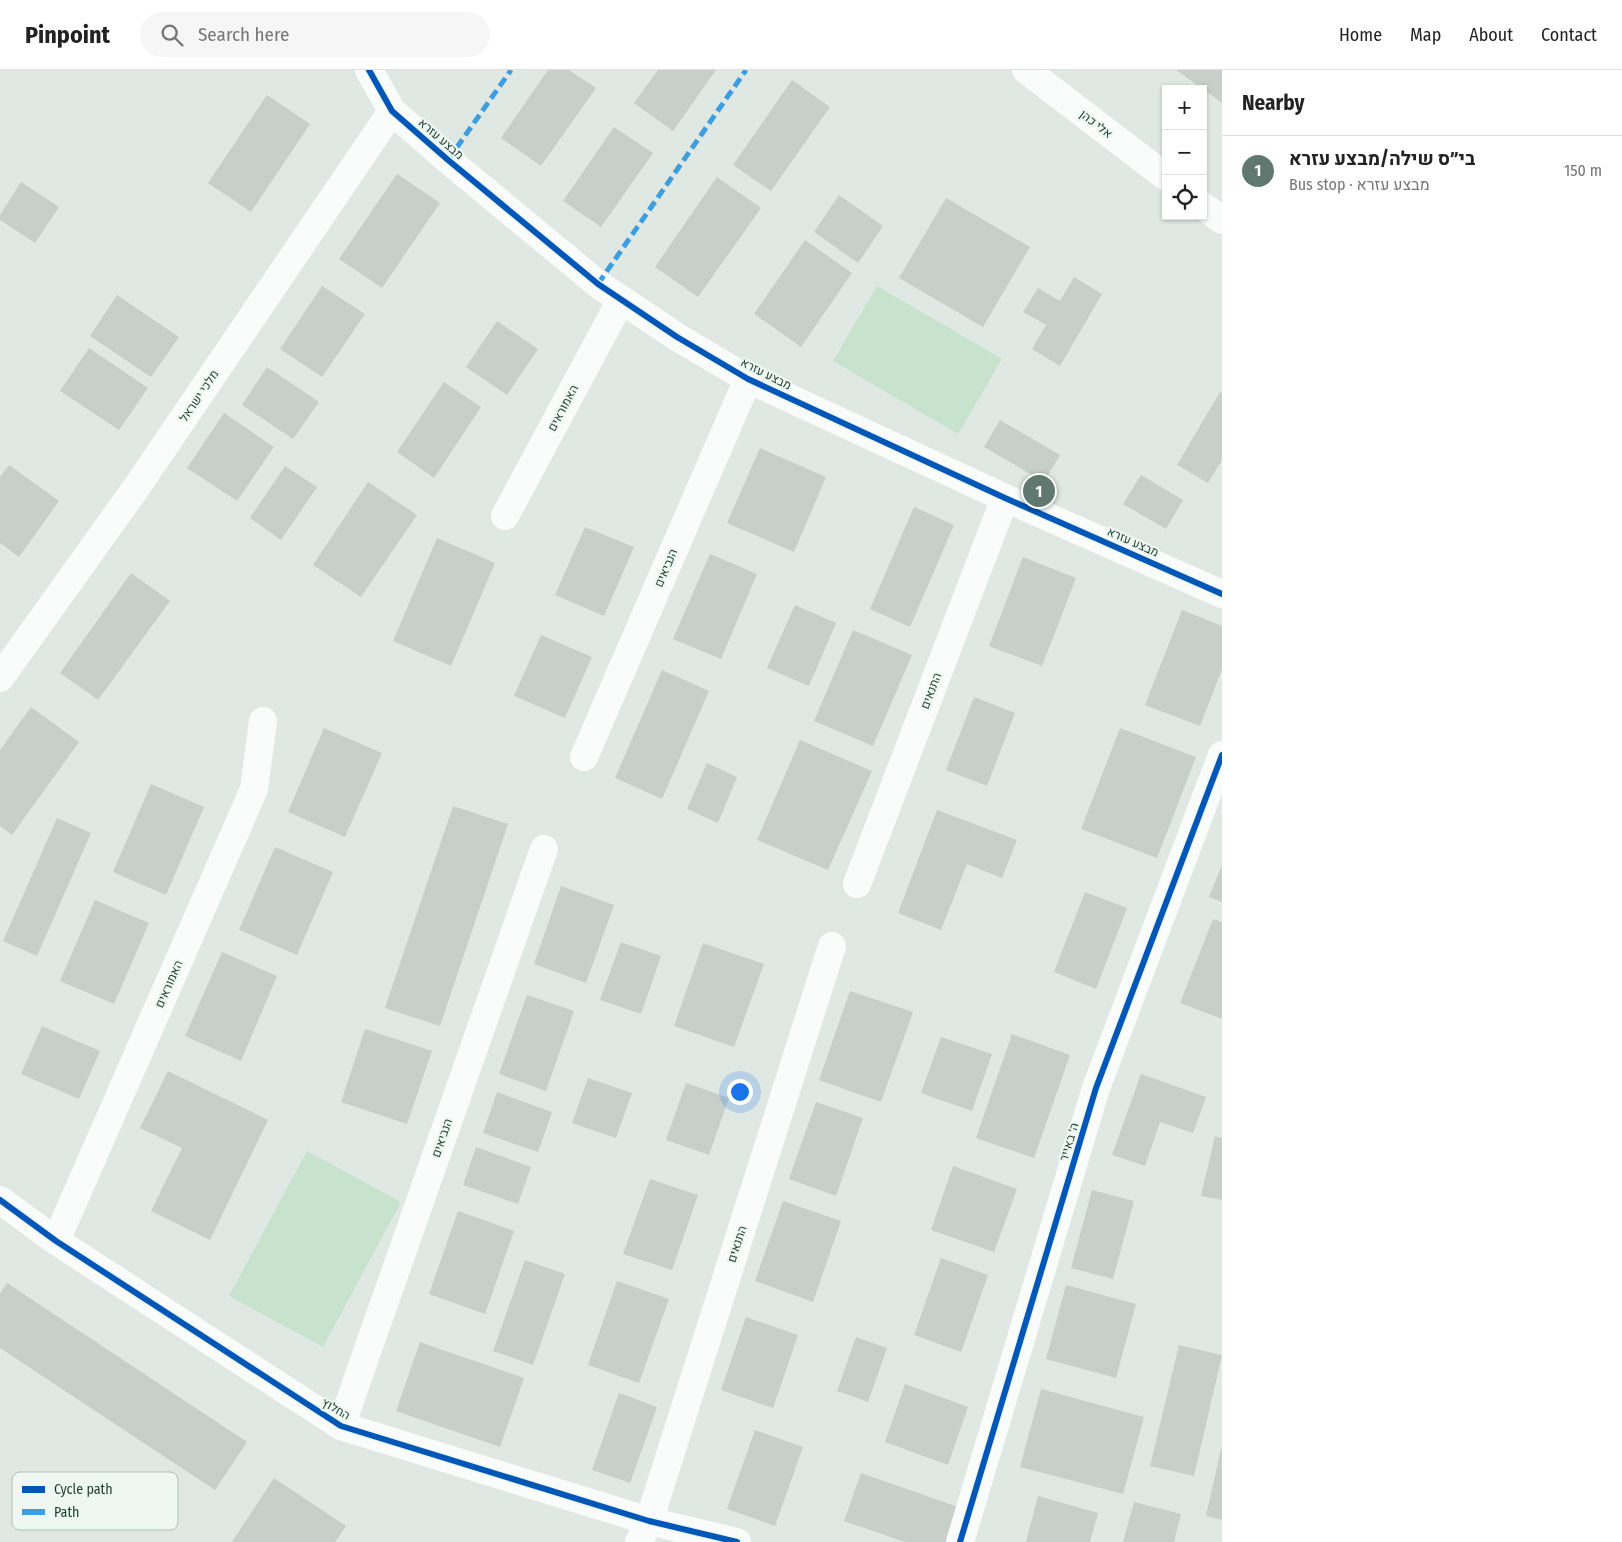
<!DOCTYPE html>
<html lang="en">
<head>
<meta charset="utf-8">
<style>
  body { margin:0; font-family:"Fira Sans Condensed",Heebo,sans-serif; background:#f6f6f6; color:#222 }
  .controls { position:absolute; right:15px; top:15px; display:grid; overflow:hidden; border-radius:0px; box-shadow:0 1px 4px #0004 }
  .controls button { width:45px; height:45px; display:grid; place-items:center; padding:0; border:0; border-bottom:1px solid #e0e0e0; background:#fff; color:#222; font:25px sans-serif }
  .you { position:absolute; left:739px; top:1021px; width:18px; height:18px; margin:-12px; border:4px solid #fff; border-radius:50%; background:#1a73e8; box-shadow:0 0 0 8px #1a73e833 }
  .badge { display:grid; place-items:center; width:32px; height:32px; border-radius:50%; background:#617870; color:#fff; font-size:16px; font-weight:700 }
  .pin { position:absolute; translate:-50% -50%; border:2px solid #fff; box-shadow:0 1px 5px #0006 }
  .list { margin:0; padding:0; list-style:none }
  h2 { display:flex; justify-content:space-between; align-items:center; height:65px; margin:0; padding:0 20px; font-size:21px }
  h2 small { font-size:16px; font-weight:400; color:#767676 }
  .list li { display:grid; grid-template-columns:32px 1fr auto; gap:15px; align-items:center; box-sizing:border-box; height:70px; padding:0 20px; border-top:1px solid #e0e0e0 }
  .list b { display:block; font-size:19px; white-space:nowrap }
  .list p { margin:0; font-size:16px; white-space:nowrap; color:#767676 }
  .list em { font-size:16px; font-style:normal; color:#767676 }
  .icon { flex:none; width:28px; height:28px; fill:none; stroke:currentColor; stroke-width:2; stroke-linecap:round; stroke-linejoin:round }
  .map { position:relative; flex:none; width:1222px; height:1472px; overflow:hidden }
  header { display:flex; align-items:center; gap:30px; box-sizing:border-box; height:70px; padding:0 25px; background:#fff; border-bottom:1px solid #e0e0e0 }
  header strong { font-size:24px }
  nav { display:flex; gap:28px; margin-inline-start:auto; font-size:18px }
  .search { width:350px; height:45px; background:#f6f6f6; display:flex; align-items:center; gap:12px; box-sizing:border-box; padding:0 18px; border-radius:28px; color:#767676; font-size:19px }
  main { display:flex }
  aside { flex:1; background:#fff }
  .map>svg:first-child { display:block }
  .green { fill:#c7e3cd }
  .building { fill:#c7cfcb }
  .lines { fill:none; stroke-linecap:round; stroke-linejoin:round }
  .minor { stroke:#fafcfb; stroke-width:28 }
  .quiet { stroke:#3c9ee1; stroke-width:5; stroke-dasharray:10 5; stroke-linecap:butt }
  .cycleway-casing { stroke:#eef7f2; stroke-width:9 }
  .cycleway { stroke:#0057b8; stroke-width:6 }
  .labels { text-anchor:middle; dominant-baseline:central; stroke-width:4.5; stroke-linejoin:round; paint-order:stroke }
  .street-label { font-size:12px; fill:#1d3c31; stroke:#eef7f2 }
  .key { fill:#eef7f2; stroke:#afbfb8; stroke-width:1 }
  .key-label { font-size:14px; fill:#1d3c31 }
</style>
</head>
<body>
<header>
<strong>Pinpoint</strong>
<div class="search"><svg class="icon" aria-label="search" viewBox="0 0 24 24"><circle cx="10" cy="10" r="6"/><path d="M15 15l6 6"/></svg>Search here</div>
<nav><a>Home</a><a>Map</a><a>About</a><a>Contact</a></nav>
</header>
<main>
<div class="map">
<svg width="1222" height="1472" viewBox="0 0 1222 1472">
  <rect width="100%" height="100%" fill="#e0e8e4"/>
  <g class="green">
    <polygon points="877,216 1002,289 958,364 833,291"/>
    <polygon points="307,1081 401,1132 323,1277 229,1226"/>
  </g>
  <g class="building">
    <polygon points="548,0 569,0 596,18 541,96 501,68"/>
    <polygon points="658,0 716,0 673,61 634,33"/>
    <polygon points="1176,0 1222,0 1222,33 1203,19"/>
    <polygon points="792,10 830,37 771,121 733,95"/>
    <polygon points="267,25 310,54 251,142 208,113"/>
    <polygon points="614,57 653,83 601,157 563,131"/>
    <polygon points="397,104 440,133 382,218 339,189"/>
    <polygon points="717,107 761,138 698,227 655,197"/>
    <polygon points="21,112 59,137 35,173 0,150 0,145"/>
    <polygon points="839,125 883,156 858,193 814,162"/>
    <polygon points="946,128 1030,177 983,257 899,208"/>
    <polygon points="805,170 852,203 801,277 754,244"/>
    <polygon points="1074,207 1102,224 1060,296 1032,279 1046,255 1023,242 1038,218 1060,231"/>
    <polygon points="322,216 365,244 322,307 280,279"/>
    <polygon points="117,225 179,267 151,307 90,266"/>
    <polygon points="497,251 538,279 507,325 466,297"/>
    <polygon points="89,278 148,318 119,360 60,321"/>
    <polygon points="267,297 319,332 293,369 242,335"/>
    <polygon points="444,312 481,337 434,408 397,382"/>
    <polygon points="1220,322 1222,323 1222,390 1208,413 1177,395"/>
    <polygon points="224,343 274,377 237,431 187,398"/>
    <polygon points="1000,350 1060,385 1044,412 984,377"/>
    <polygon points="760,378 826,407 794,482 727,453"/>
    <polygon points="9,395 59,431 19,487 0,473 0,407"/>
    <polygon points="285,396 317,417 281,470 250,448"/>
    <polygon points="1141,405 1183,430 1166,459 1123,434"/>
    <polygon points="368,412 417,445 361,527 313,495"/>
    <polygon points="914,437 954,455 910,557 870,539"/>
    <polygon points="585,457 634,477 604,546 555,525"/>
    <polygon points="437,468 495,493 451,596 393,571"/>
    <polygon points="710,484 757,504 721,589 673,569"/>
    <polygon points="1023,487 1076,508 1042,596 989,576"/>
    <polygon points="131,503 170,531 98,630 60,603"/>
    <polygon points="795,535 836,553 809,616 767,598"/>
    <polygon points="1182,540 1222,556 1222,599 1200,656 1145,635"/>
    <polygon points="853,560 912,585 873,676 814,651"/>
    <polygon points="541,565 592,587 565,648 514,626"/>
    <polygon points="662,600 709,621 662,729 615,708"/>
    <polygon points="974,627 1015,643 987,716 946,700"/>
    <polygon points="31,637 79,672 12,765 0,756 0,680"/>
    <polygon points="324,658 382,683 345,767 288,742"/>
    <polygon points="1120,658 1196,687 1157,788 1081,759"/>
    <polygon points="800,670 872,701 828,800 757,770"/>
    <polygon points="707,693 737,707 718,753 687,739"/>
    <polygon points="151,714 204,737 166,825 113,802"/>
    <polygon points="453,736 508,754 440,956 385,938"/>
    <polygon points="937,740 1017,770 1002,808 967,794 941,860 898,843"/>
    <polygon points="57,748 91,763 37,886 3,871"/>
    <polygon points="275,777 333,802 297,885 239,860"/>
    <polygon points="1222,795 1222,832 1209,827"/>
    <polygon points="561,816 614,835 586,913 534,894"/>
    <polygon points="1085,822 1127,838 1096,919 1054,902"/>
    <polygon points="95,830 149,853 114,934 60,911"/>
    <polygon points="1213,849 1222,852 1222,949 1180,933"/>
    <polygon points="621,872 661,886 641,944 600,930"/>
    <polygon points="703,873 764,894 734,977 674,956"/>
    <polygon points="222,882 277,906 241,991 185,966"/>
    <polygon points="850,921 913,942 881,1032 819,1010"/>
    <polygon points="527,925 574,941 546,1021 499,1004"/>
    <polygon points="42,956 100,981 79,1029 21,1004"/>
    <polygon points="365,959 432,981 407,1054 341,1032"/>
    <polygon points="1012,964 1070,985 1034,1088 976,1068"/>
    <polygon points="941,967 992,984 972,1041 921,1023"/>
    <polygon points="168,1001 268,1050 210,1170 151,1141 182,1078 140,1058"/>
    <polygon points="1141,1004 1206,1027 1193,1063 1160,1052 1145,1096 1112,1085"/>
    <polygon points="588,1008 632,1023 616,1068 572,1053"/>
    <polygon points="686,1013 729,1028 709,1085 666,1070"/>
    <polygon points="497,1022 552,1042 538,1082 483,1063"/>
    <polygon points="816,1032 863,1048 836,1126 789,1109"/>
    <polygon points="1215,1066 1222,1068 1222,1130 1201,1126"/>
    <polygon points="476,1077 531,1097 518,1134 463,1115"/>
    <polygon points="953,1096 1017,1119 994,1182 931,1160"/>
    <polygon points="650,1109 698,1125 672,1200 623,1184"/>
    <polygon points="1092,1120 1134,1131 1113,1209 1071,1198"/>
    <polygon points="783,1131 841,1151 813,1232 755,1211"/>
    <polygon points="458,1141 514,1161 485,1244 429,1224"/>
    <polygon points="941,1188 988,1205 961,1282 914,1265"/>
    <polygon points="525,1190 565,1204 533,1295 493,1281"/>
    <polygon points="617,1211 669,1229 639,1313 588,1295"/>
    <polygon points="7,1213 247,1372 215,1420 0,1278 0,1224"/>
    <polygon points="1066,1215 1136,1234 1116,1308 1046,1289"/>
    <polygon points="746,1247 798,1265 773,1338 721,1320"/>
    <polygon points="856,1267 887,1278 868,1332 837,1321"/>
    <polygon points="420,1272 524,1308 500,1377 396,1341"/>
    <polygon points="1179,1275 1222,1285 1194,1406 1150,1396"/>
    <polygon points="905,1314 968,1337 948,1395 885,1372"/>
    <polygon points="1041,1319 1144,1347 1123,1424 1020,1397"/>
    <polygon points="619,1323 657,1337 630,1413 592,1400"/>
    <polygon points="755,1360 803,1377 775,1456 727,1439"/>
    <polygon points="1221,1379 1222,1379 1222,1450 1206,1446"/>
    <polygon points="861,1403 958,1437 946,1472 905,1472 844,1451"/>
    <polygon points="274,1408 346,1456 335,1472 232,1472"/>
    <polygon points="1038,1426 1098,1443 1090,1472 1026,1472"/>
    <polygon points="1134,1432 1181,1444 1174,1472 1123,1472"/>
  </g>
  <g class="lines">
    <g class="minor">
      <polyline points="369,0 392,41 448,90 598,214 677,267 748,309 1005,428 1222,524"/>
      <polyline points="1026,0 1166,107"/>
      <polyline points="1203,136 1222,150"/>
      <polyline points="505,446 621,230"/>
      <polyline points="0,608 136,418 392,41"/>
      <polyline points="584,687 748,309"/>
      <polyline points="857,814 1005,428"/>
      <polyline points="0,1130 56,1171 341,1356 649,1451 737,1472"/>
      <polyline points="56,1171 254,719 263,651"/>
      <polyline points="341,1356 544,779"/>
      <polyline points="639,1472 649,1451 832,876"/>
      <polyline points="960,1472 1096,1018 1222,685"/>
    </g>
    <g class="quiet">
      <polyline points="448,90 511,0"/>
      <polyline points="598,214 746,0"/>
    </g>
    <g class="cycleway-casing">
      <g id="cycleway">
        <polyline points="369,0 392,41 448,90 598,214 677,267 748,309 1005,428 1222,524"/>
        <polyline points="0,1130 56,1171 341,1356 649,1451 737,1472"/>
        <polyline points="960,1472 1096,1018 1222,685"/>
      </g>
    </g>
    <use href="#cycleway" class="cycleway"/>
  </g>
  <g class="labels">
    <g class="street-label">
      <text transform="translate(1096 54) rotate(38)">אלי כהן</text>
      <text transform="translate(441 69) rotate(41)">מבצע עזרא</text>
      <text transform="translate(766 304) rotate(27)">מבצע עזרא</text>
      <text transform="translate(199 326) rotate(-56)">מלכי ישראל</text>
      <text transform="translate(563 338) rotate(-62)">האמוראים</text>
      <text transform="translate(1133 472) rotate(24)">מבצע עזרא</text>
      <text transform="translate(666 498) rotate(-67)">הנביאים</text>
      <text transform="translate(931 621) rotate(-69)">התנאים</text>
      <text transform="translate(169 914) rotate(-66)">האמוראים</text>
      <text transform="translate(442 1068) rotate(-71)">הנביאים</text>
      <text transform="translate(1069 1072) rotate(-73)">ה' באייר</text>
      <text transform="translate(737 1174) rotate(-72)">התנאים</text>
      <text transform="translate(336 1339) rotate(30)">החלוץ</text>
    </g>
  </g>
  <rect x="12" y="1402" width="166" height="58" rx="8" class="key"/>
  <rect x="22" y="1416" width="23" height="7" fill="#0057b8"/>
  <rect x="22" y="1439" width="23" height="6" fill="#3c9ee1"/>
  <g class="key-label">
    <text x="54" y="1424">Cycle path</text>
    <text x="54" y="1447">Path</text>
  </g>
</svg>
<div class="controls">
<button>+</button>
<button>−</button>
<button><svg class="icon" aria-label="locate" viewBox="0 0 24 24"><circle cx="12" cy="12" r="6"/><path d="M12 2v4M12 18v4M2 12h4M18 12h4"/></svg></button>
</div>
<div class="you"></div>
<div class="pin badge" style="left:1039px;top:421px">1</div>
</div>
<aside>
<h2>Nearby<small></small></h2>
<ul class="list">
<li><span class="badge">1</span><div><b>בי״ס שילה/מבצע עזרא</b><p>Bus stop · מבצע עזרא</p></div><em>150 m</em></li>
</ul>
</aside>
</main>
</body>
</html>
